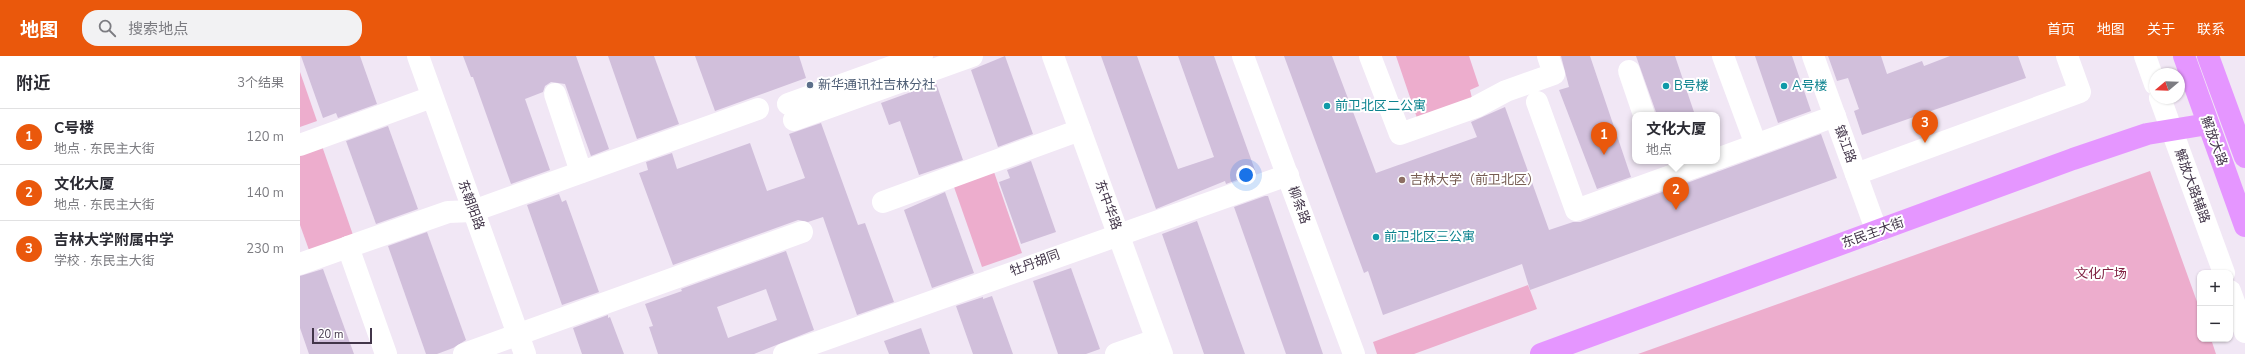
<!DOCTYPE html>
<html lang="zh">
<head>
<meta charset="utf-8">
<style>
  body { margin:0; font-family:"Nunito Sans","Noto Sans SC",sans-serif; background:#f2f2f3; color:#2b2b33 }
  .controls { position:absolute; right:12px; bottom:12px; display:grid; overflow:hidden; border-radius:8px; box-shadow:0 1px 3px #0004 }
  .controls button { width:36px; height:36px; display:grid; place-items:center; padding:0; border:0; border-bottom:1px solid #e1e1e2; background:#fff; color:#2b2b33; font:20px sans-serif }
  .compass { position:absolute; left:1849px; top:12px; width:36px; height:36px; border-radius:50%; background:#fff; box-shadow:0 1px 3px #0004; rotate:251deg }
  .scale { position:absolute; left:12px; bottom:10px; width:60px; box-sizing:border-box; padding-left:4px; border:2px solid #423549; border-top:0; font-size:11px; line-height:14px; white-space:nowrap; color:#423549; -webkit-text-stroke:3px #fff; paint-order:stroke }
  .you { position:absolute; left:946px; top:119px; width:14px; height:14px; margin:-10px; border:3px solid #fff; border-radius:50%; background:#1a73e8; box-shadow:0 0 0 6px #1a73e833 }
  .badge { display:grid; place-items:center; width:26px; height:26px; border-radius:50%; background:#ea580c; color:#fff; font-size:13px; font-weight:700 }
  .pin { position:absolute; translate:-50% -33px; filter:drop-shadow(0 1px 2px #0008) }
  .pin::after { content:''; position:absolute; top:21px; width:14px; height:12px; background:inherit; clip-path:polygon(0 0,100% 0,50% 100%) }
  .popup { position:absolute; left:1332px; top:56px; width:88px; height:52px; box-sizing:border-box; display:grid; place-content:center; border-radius:8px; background:#fff; filter:drop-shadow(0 1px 3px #0005); font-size:13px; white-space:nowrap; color:#7c7c81 }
  .popup b { font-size:15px; color:#2b2b33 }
  .popup::after { content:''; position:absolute; left:50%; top:100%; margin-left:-8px; border:8px solid transparent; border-top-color:#fff }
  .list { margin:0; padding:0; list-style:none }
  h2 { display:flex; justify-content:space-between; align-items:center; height:52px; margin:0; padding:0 16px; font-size:17px }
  h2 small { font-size:13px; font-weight:400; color:#7c7c81 }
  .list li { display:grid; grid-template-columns:26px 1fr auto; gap:12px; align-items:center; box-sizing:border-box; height:56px; padding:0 16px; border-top:1px solid #e1e1e2 }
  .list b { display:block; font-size:15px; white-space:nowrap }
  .list p { margin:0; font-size:13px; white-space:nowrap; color:#7c7c81 }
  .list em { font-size:13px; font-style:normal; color:#7c7c81 }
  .icon { flex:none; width:22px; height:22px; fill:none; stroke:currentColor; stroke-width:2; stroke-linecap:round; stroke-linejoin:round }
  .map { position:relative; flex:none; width:1945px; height:298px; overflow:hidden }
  header { display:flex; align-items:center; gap:24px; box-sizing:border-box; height:56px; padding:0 20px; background:#ea580c; color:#fff }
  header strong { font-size:19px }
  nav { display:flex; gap:22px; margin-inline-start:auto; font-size:14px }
  .search { width:280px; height:36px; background:#f2f2f3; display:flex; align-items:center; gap:10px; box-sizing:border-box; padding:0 14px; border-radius:16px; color:#7c7c81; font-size:15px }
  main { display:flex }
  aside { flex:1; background:#fff }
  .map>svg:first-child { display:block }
  .green { fill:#edadcd }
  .building { fill:#d1bfdb; fill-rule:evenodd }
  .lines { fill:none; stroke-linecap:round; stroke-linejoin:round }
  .minor { stroke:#fff; stroke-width:22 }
  .major { stroke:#e596ff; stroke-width:22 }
  .service-dot { fill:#5c6f8a; stroke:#fff; stroke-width:1.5 }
  .culture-dot { fill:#0f9aa8; stroke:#fff; stroke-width:1.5 }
  .education-dot { fill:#8d6e63; stroke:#fff; stroke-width:1.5 }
  .labels { text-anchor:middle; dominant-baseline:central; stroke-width:4; stroke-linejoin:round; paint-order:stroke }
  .service-label { font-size:13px; fill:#4e5e75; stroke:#fff; text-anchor:start }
  .culture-label { font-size:13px; fill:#0d838f; stroke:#fff; text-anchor:start }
  .street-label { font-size:13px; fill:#423549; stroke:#fff }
  .education-label { font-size:13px; fill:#785e54; stroke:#fff; text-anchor:start }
  .park-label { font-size:13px; fill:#812343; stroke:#fff }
</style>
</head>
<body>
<header>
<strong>地图</strong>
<div class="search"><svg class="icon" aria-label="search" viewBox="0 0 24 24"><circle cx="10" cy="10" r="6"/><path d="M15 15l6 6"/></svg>搜索地点</div>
<nav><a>首页</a><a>地图</a><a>关于</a><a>联系</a></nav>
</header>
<main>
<aside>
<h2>附近<small>3个结果</small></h2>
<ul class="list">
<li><span class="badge">1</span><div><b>C号楼</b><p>地点 · 东民主大街</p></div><em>120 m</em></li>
<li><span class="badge">2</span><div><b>文化大厦</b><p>地点 · 东民主大街</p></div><em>140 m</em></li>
<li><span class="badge">3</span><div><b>吉林大学附属中学</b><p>学校 · 东民主大街</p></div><em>230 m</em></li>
</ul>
</aside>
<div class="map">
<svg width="1945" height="298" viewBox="0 0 1945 298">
  <rect width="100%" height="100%" fill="#f1e7f5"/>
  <g class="green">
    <polygon points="1096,0 1169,0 1179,30 1170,34 1172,42 1117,62"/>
    <polygon points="0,16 17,65 0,71"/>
    <polygon points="22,90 53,179 9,194 0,169 0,98"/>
    <polygon points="1850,115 1900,254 1900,283 1911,283 1916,298 1338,298"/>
    <polygon points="694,116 722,197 682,211 654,131"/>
    <polygon points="1228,229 1237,253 1114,298 1077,298 1073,286"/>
  </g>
  <g class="building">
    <polygon points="1,0 60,0 77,48 38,62 36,57 23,62"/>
    <polygon points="163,0 276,0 309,93 291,100 265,28 251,26 245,30 243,36 225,43 250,114 211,128 173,21 171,21"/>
    <polygon points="308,0 354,0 379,68 337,83"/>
    <polygon points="395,0 499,0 506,22 415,55"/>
    <polygon points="705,0 733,78 698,91 671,14"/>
    <polygon points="801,0 837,0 878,113 914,101 878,0 914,0 956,117 926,128 925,125 856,153"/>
    <polygon points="984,0 1032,0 1076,117 1177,81 1171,66 1205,51 1249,174 1273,166 1280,166 1521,78 1537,122 1230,234 1222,208 1083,259 1068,215 1064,217"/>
    <polygon points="1261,0 1290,0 1331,121 1297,133 1259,34 1269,31"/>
    <polygon points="1336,0 1375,0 1395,59 1357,59"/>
    <polygon points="1455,0 1492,0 1511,55 1478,67"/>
    <polygon points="1528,0 1581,0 1587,18 1622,5 1624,10 1650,0 1718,0 1726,22 1562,79 1554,55 1559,53 1548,22 1537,25"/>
    <polygon points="636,27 663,104 619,119 600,65 589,69 581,47"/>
    <polygon points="521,67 558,169 565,167 594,246 557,259 523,161 508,166 498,164 373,209 339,117 348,114 346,106 372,97 377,113 450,87 467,135 505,122 489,78"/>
    <polygon points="88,70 118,153 76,168 46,85"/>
    <polygon points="731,105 756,176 721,188 699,126 710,122 707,114"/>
    <polygon points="645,136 674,217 632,232 604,154"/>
    <polygon points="259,138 262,146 266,144 299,236 262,249 227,149"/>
    <polygon points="965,140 968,140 1023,298 986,298 934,151"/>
    <polygon points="897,165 933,265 945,298 904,298 862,178"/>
    <polygon points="127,176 166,284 153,292 137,298 126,298 88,190"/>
    <path d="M486 195 514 274 454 298H358L349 271 353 270 345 248 382 235 381 233ZM466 233 477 264 428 282 417 251Z"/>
    <polygon points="771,212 800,293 786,298 758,298 733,225"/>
    <polygon points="23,213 54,298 9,298 0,272 0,220"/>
    <polygon points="692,240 713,298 673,298 656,250 683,241 683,243"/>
    <polygon points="308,259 308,262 310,261 324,298 282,298 273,272"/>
    <polygon points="621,272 630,298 589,298 584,285"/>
  </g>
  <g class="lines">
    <g class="minor">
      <polyline points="118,0 225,298"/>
      <polyline points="753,0 862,298"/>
      <polyline points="943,0 1054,298"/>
      <polyline points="1070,0 1100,78 1176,51 1206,35 1254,18 1248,0"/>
      <polyline points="1423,0 1456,89"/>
      <polyline points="1513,0 1577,176"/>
      <polyline points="1845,0 1855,28"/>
      <polyline points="1329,15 1344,59"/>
      <polyline points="255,38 281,116"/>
      <polyline points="1860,42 1924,217"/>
      <polyline points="1237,46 1276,154 1412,105"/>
      <polyline points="488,48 622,0"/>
      <polyline points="494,64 672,0"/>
      <polyline points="0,89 132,41"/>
      <polyline points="1417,103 1535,60"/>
      <polyline points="1556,118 1780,36 1767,0"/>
      <polyline points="583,146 780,74"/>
      <polyline points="48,191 148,156 173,155 458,53"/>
      <polyline points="0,208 48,191 86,298"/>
      <polyline points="1930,235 1945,276"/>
      <polyline points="164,298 502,176"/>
      <polyline points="484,298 988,119"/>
      <polyline points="816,298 856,284"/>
    </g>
    <g class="major">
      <polyline points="1884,0 1945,170"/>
      <polyline points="1908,0 1945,101"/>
      <polyline points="1241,298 1773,103 1847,78 1908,68"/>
    </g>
  </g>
  <circle class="service-dot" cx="510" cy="29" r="4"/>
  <g class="culture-dot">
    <circle cx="1366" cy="30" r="4"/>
    <circle cx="1484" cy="30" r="4"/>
    <circle cx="1027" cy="50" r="4"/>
    <circle cx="1076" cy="181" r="4"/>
  </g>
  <circle class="education-dot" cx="1102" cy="124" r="4"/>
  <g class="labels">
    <g class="service-label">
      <text x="518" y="29">新华通讯社吉林分社</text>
    </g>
    <g class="culture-label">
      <text x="1374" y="30">B号楼</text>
      <text x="1492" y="30">A号楼</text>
      <text x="1035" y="50">前卫北区二公寓</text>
      <text x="1084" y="181">前卫北区三公寓</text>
    </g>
    <g class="street-label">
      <text transform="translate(1914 85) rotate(70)">解放大路</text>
      <text transform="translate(1545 88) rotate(70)">镇江路</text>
      <text transform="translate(1892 130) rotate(70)">解放大路辅路</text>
      <text transform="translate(171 149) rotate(70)">东朝阳路</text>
      <text transform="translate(808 149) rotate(70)">东中华路</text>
      <text transform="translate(999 149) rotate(70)">柳条路</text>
      <text transform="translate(1573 177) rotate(-20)">东民主大街</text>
      <text transform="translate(735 207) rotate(-20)">牡丹胡同</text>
    </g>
    <g class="education-label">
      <text x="1110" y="124">吉林大学（前卫北区）</text>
    </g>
    <g class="park-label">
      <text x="1801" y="218">文化广场</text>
    </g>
  </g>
</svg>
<div class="controls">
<button>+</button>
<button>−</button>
</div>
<svg class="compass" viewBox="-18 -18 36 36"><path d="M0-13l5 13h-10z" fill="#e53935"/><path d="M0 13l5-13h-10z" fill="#7c7c81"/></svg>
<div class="scale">20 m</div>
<div class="you"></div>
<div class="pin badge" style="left:1304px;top:99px">1</div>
<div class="pin badge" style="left:1376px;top:154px">2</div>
<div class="popup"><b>文化大厦</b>地点</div>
<div class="pin badge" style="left:1625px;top:87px">3</div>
</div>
</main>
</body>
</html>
